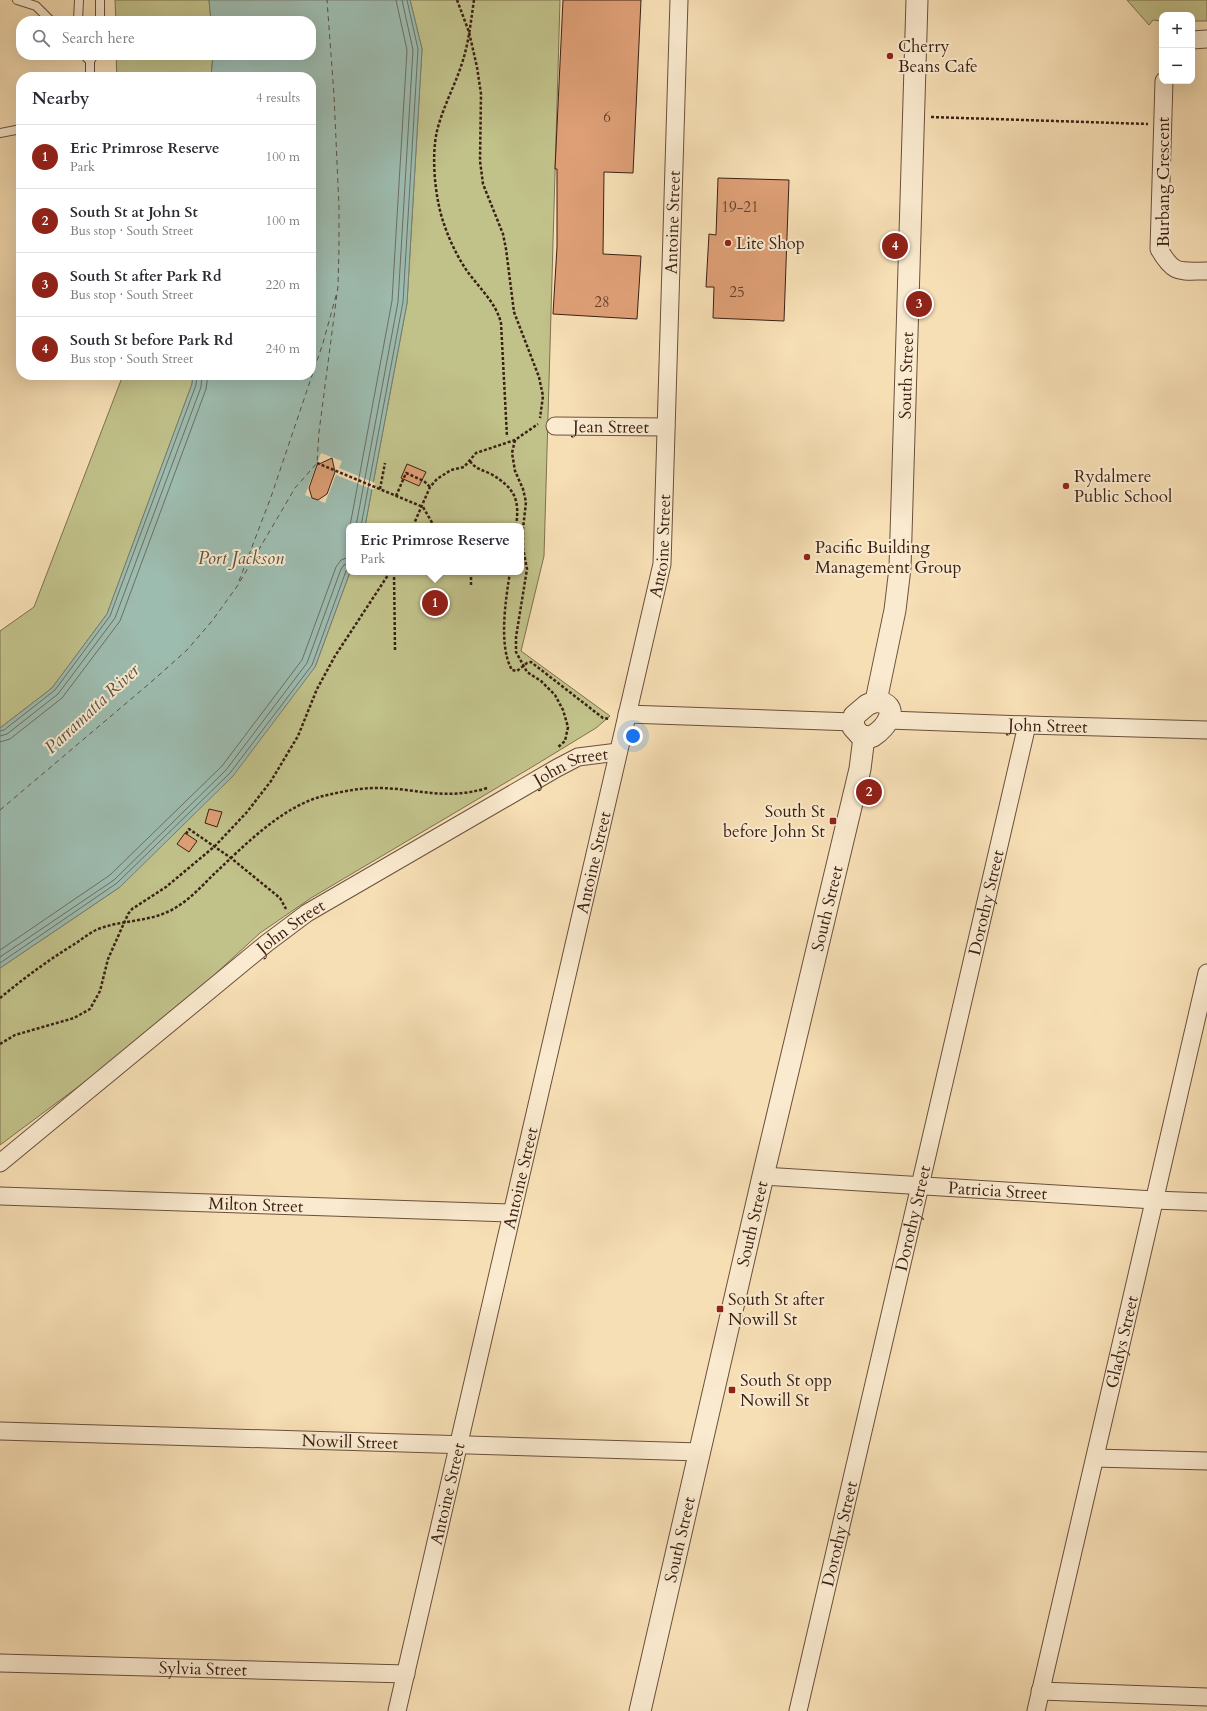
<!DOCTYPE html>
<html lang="en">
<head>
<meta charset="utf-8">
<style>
  body { margin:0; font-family:Cardo,serif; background:#f7f7f7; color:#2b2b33 }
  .controls { position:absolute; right:12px; top:12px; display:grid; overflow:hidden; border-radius:8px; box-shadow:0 4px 16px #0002 }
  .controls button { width:36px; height:36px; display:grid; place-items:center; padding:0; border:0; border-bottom:1px solid #e1e1e2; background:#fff; color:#2b2b33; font:20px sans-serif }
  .you { position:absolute; left:633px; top:736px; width:14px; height:14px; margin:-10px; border:3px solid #fff; border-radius:50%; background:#1a73e8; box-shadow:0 0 0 6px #1a73e833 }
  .badge { display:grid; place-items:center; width:26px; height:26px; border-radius:50%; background:#8f2418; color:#fff; font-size:13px; font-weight:700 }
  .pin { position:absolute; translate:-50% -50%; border:2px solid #fff; box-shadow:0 1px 4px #0006 }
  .popup { position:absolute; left:346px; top:523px; width:178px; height:52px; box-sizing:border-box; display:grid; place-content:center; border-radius:8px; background:#fff; filter:drop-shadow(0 1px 3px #0005); font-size:13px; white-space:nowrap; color:#7c7c81 }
  .popup b { font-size:15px; color:#2b2b33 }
  .popup::after { content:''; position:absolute; left:50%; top:100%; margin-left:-8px; border:8px solid transparent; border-top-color:#fff }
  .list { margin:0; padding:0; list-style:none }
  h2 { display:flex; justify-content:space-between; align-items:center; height:52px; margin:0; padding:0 16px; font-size:17px }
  h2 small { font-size:13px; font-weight:400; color:#7c7c81 }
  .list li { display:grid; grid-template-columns:26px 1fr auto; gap:12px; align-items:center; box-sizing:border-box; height:64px; padding:0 16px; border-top:1px solid #e1e1e2 }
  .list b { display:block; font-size:15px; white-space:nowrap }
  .list p { margin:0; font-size:13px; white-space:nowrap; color:#7c7c81 }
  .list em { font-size:13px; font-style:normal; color:#7c7c81 }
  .icon { flex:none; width:22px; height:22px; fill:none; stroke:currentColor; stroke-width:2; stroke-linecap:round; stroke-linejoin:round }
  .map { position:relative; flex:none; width:1207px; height:1711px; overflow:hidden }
  .search { position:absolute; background:#fff; box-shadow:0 4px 16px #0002; left:16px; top:16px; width:300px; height:44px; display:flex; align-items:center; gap:10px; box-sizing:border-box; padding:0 14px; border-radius:16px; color:#7c7c81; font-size:15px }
  .panel { position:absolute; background:#fff; box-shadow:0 4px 16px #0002; left:16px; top:72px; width:300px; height:308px; border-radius:16px }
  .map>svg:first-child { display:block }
  .green { fill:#c1c18a; stroke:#7e714f }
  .water { fill:#9dbcb0; stroke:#767e72 }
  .pier { fill:#f7dfb5 }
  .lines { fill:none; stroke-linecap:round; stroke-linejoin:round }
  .shore { stroke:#6c6e62; stroke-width:1 }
  .ferry { stroke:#585043; stroke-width:1; stroke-dasharray:5 4; stroke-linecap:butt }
  .building { fill:#de9f76; stroke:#3b2114 }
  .service-casing { stroke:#6a503c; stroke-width:10 }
  .minor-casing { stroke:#6a503c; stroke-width:19 }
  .tertiary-casing { stroke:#6a503c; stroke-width:23 }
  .path { stroke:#3b2114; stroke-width:2.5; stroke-dasharray:3 2; stroke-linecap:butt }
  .service { stroke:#faeacf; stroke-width:8 }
  .minor { stroke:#faeacf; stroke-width:17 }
  .tertiary { stroke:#faeacf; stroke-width:21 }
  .poi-dot { fill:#8f2418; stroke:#faeacf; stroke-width:1.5 }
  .labels { text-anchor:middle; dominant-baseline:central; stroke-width:4; stroke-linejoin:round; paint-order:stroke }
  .number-label { font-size:15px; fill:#64402c }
  .poi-label { font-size:17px; fill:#3b2114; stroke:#faeacf; text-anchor:start }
  .street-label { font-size:17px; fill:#3b2114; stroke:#faeacf }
  .water-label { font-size:18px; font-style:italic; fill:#585043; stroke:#faeacf }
</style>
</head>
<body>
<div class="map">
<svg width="1207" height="1711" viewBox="0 0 1207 1711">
  <rect width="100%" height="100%" fill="#f7dfb5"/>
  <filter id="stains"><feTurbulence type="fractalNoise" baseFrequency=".005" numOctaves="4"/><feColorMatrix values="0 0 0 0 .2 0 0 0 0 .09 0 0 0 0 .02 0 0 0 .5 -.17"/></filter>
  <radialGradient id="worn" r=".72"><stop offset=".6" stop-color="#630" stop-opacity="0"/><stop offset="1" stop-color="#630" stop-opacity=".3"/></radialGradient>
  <g class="green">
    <polygon points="115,0 209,0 211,21 116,21"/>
    <polygon points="410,0 560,0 544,556 521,651 610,716 596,728 532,767 311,898 260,933 153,1031 0,1145 0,968 120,887 315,667 350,572 521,572 521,526 365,526 407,303 422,49"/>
    <polygon points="1127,0 1207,0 1207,21 1192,21 1192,15 1162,15 1162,21 1153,20 1149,25"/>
    <polygon points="116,55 213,55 211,77 117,77"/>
    <polygon points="123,375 193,375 192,384 107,614 52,688 0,728 0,631 34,607"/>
  </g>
  <polygon class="water" points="209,0 410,0 422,49 407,303 365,526 349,526 350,572 315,667 233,776 120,887 0,968 0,728 52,688 107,614 192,384 193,375 311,375 311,77 211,77 213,55 311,55 311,21 211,21"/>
  <polygon class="pier" points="321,453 342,461 339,468 375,483 374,490 336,475 325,503 305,495"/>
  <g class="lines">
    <g class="shore">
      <polyline points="350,526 392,301 407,50 396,0"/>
      <polyline points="356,526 398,302 413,50 402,0"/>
      <polyline points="361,526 403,302 418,49 407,0"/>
      <polyline points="0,731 4,730 55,690 110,616 196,385 197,375"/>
      <polyline points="0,736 7,734 58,694 115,618 201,387 202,375"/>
      <polyline points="0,742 10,739 62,698 120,621 206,389 208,375"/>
      <polyline points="0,950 110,875 222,766 302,660 336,567 341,560 349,557"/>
      <polyline points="0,957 114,880 226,770 307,663 341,569 344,565 349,563"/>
      <polyline points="0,963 117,883 230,773 312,665 346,571 349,568"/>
    </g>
    <g class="ferry">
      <polyline points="239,581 271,497 323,343 337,292"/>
      <polyline points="0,810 150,683 187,650 212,621 238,585 295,488 317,463 319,432 338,286 339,247 339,207 334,95 327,0"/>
    </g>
  </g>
  <g class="building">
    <polygon points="563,0 641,0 633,173 604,172 603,254 641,256 637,319 553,314 557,247 557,169 555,169"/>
    <polygon points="718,178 789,180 784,321 713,318 714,287 706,287 709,234 716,235"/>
    <polygon points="332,458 335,472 327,494 318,500 312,498 309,488 317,465"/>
    <polygon points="407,464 426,472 419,486 401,478"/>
    <polygon points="209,809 222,812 217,827 205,823"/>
    <polygon points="185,833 197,841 189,852 177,844"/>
  </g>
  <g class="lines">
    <g class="service-casing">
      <g id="service">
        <polyline points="17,0 36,6 51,21"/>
        <polyline points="78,21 79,0"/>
        <polyline points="100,21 100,0"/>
        <polyline points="84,55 90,61"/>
        <polyline points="90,77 90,61 94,55"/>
        <polyline points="0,133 21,129"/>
      </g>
    </g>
    <g class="minor-casing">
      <g id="minor">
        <polyline points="1192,40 1207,39"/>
        <path d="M1164 81 1159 249C1174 275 1179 271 1207 271"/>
        <path id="s1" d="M555 426 666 427"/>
        <polyline points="627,714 853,722"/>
        <path id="s2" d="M889 720 1027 725 1207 730"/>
        <path id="s3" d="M0 1163 267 943 307 913 557 768 578 757 618 752"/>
        <path id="s4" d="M763 1176 1154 1200 1207 1202"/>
        <path id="s5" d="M0 1196 512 1213"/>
        <path id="s6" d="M0 1431 700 1452"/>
        <polyline points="1095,1458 1207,1461"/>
        <path id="s7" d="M0 1663 406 1674"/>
        <polyline points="1040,1691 1207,1697"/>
        <path id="s8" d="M397 1711 662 564 679 0"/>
        <path id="s9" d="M798 1711 1027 725"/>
        <path id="s10" d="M1036 1711 1207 973"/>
      </g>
    </g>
    <g class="tertiary-casing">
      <g id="tertiary">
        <path id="s11" d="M876 701 895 610 900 568 917 0"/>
        <path d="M876 701C902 705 887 727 873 736L870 737 861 736 853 727 854 716 867 705Z"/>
        <path id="s12" d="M640 1711 763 1176 860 769 864 737"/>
      </g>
    </g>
    <g class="path">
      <polyline points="457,0 469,32 477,67 481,94 480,161 483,184 503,234 506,249 514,312 539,377 543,396 540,418"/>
      <path d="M474 0C471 20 469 41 463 60 456 84 443 106 437 131 431 157 435 199 444 224 449 239 456 254 465 268 477 286 496 302 501 323L507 437"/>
      <polyline points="931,117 1148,124"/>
      <polyline points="515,440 512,453 515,471 523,489 526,502 523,529 523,548 527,569 516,637 516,652 527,672 541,681 555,695 563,710 568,727 565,741 557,748"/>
      <path d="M470 461C475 469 483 470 491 474 515 488 520 500 516 526"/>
      <polyline points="317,463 423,507 434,526"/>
      <polyline points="380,489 385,463"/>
      <polyline points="396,496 406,473 424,481 430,487"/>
      <polyline points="413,526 430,487 437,479 451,470 464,467 476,453 515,440 538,424"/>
      <polyline points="394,572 395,650"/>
      <polyline points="471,572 471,587"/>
      <path d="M510 572C506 598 498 646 512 670L517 671 527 663 531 662 603 718 610 719"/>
      <polyline points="186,834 189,829 231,858 280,898 286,909"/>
      <path d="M0 998C23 979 47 961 73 945 81 940 88 934 96 930 121 919 151 923 175 908 189 900 201 887 213 875 244 846 281 807 323 796 340 792 358 788 376 788 417 788 445 801 487 788"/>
      <polyline points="0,1044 15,1035 74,1018 90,1009 100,991 108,959 128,914 132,909 166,887 215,846 247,812 271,781 298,736 317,689 335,656 390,572"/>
    </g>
    <use href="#service" class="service"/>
    <use href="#minor" class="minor"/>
    <use href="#tertiary" class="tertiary"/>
  </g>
  <g class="poi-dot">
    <circle cx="890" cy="56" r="4"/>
    <circle cx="728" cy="243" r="4"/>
    <circle cx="1066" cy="486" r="4"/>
    <circle cx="807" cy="557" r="4"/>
    <rect x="829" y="817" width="8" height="8" rx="2"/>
    <rect x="716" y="1305" width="8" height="8" rx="2"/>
    <rect x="728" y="1386" width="8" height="8" rx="2"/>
  </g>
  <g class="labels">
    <g class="number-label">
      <text x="607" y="117">6</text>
      <text x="740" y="207">19-21</text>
      <text x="737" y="292">25</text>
      <text x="602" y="302">28</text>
    </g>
    <g class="poi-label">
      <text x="898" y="46">Cherry<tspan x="898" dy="20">Beans Cafe</tspan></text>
      <text x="736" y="243">Lite Shop</text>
      <text x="1074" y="476">Rydalmere<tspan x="1074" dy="20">Public School</tspan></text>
      <text x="815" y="547">Pacific Building<tspan x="815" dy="20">Management Group</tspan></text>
      <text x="825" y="811" text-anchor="end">South St<tspan x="825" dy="20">before John St</tspan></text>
      <text x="728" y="1299">South St after<tspan x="728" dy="20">Nowill St</tspan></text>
      <text x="740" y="1380">South St opp<tspan x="740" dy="20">Nowill St</tspan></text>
    </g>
    <g class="street-label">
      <text transform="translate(1163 182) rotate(-90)">Burbang Crescent</text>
      <text stroke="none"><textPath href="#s8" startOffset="1519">Antoine Street</textPath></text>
      <text stroke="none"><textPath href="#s11" startOffset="328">South Street</textPath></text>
      <text stroke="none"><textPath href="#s1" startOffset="56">Jean Street</textPath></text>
      <text stroke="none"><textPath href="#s8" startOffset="1195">Antoine Street</textPath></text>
      <text stroke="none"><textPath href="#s2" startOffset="159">John Street</textPath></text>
      <text stroke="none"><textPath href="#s3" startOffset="699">John Street</textPath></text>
      <text stroke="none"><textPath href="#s8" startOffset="871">Antoine Street</textPath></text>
      <text stroke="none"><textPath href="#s9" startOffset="830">Dorothy Street</textPath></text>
      <text stroke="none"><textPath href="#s12" startOffset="824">South Street</textPath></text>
      <text stroke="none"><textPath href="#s3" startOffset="375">John Street</textPath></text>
      <text stroke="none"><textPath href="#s8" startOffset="547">Antoine Street</textPath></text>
      <text stroke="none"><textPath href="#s4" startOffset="235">Patricia Street</textPath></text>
      <text stroke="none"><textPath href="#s5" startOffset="256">Milton Street</textPath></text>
      <text stroke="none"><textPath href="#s9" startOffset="506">Dorothy Street</textPath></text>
      <text stroke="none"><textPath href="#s12" startOffset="500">South Street</textPath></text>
      <text stroke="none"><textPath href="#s10" startOffset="379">Gladys Street</textPath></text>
      <text stroke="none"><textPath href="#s6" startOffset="350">Nowill Street</textPath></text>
      <text stroke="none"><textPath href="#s8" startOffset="223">Antoine Street</textPath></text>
      <text stroke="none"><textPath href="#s9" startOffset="182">Dorothy Street</textPath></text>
      <text stroke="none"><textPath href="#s12" startOffset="176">South Street</textPath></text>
      <text stroke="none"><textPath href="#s7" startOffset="203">Sylvia Street</textPath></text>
    </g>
    <g class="water-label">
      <text x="241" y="558">Port Jackson</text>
      <text transform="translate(92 709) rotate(-43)">Parramatta River</text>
    </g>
  </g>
  <rect width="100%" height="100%" filter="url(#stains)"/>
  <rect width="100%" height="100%" fill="url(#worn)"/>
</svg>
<div class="controls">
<button>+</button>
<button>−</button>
</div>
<div class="you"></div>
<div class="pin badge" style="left:435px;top:603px">1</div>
<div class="popup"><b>Eric Primrose Reserve</b>Park</div>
<div class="pin badge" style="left:869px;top:792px">2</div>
<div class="pin badge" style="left:919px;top:304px">3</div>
<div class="pin badge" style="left:895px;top:246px">4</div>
<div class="search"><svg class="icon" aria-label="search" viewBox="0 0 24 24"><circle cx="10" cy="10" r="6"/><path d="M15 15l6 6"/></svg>Search here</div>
<section class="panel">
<h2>Nearby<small>4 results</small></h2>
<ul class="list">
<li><span class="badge">1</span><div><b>Eric Primrose Reserve</b><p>Park</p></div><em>100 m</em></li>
<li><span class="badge">2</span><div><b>South St at John St</b><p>Bus stop · South Street</p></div><em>100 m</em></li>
<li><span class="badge">3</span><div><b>South St after Park Rd</b><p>Bus stop · South Street</p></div><em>220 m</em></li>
<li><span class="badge">4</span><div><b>South St before Park Rd</b><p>Bus stop · South Street</p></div><em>240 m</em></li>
</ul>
</section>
</div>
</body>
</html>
